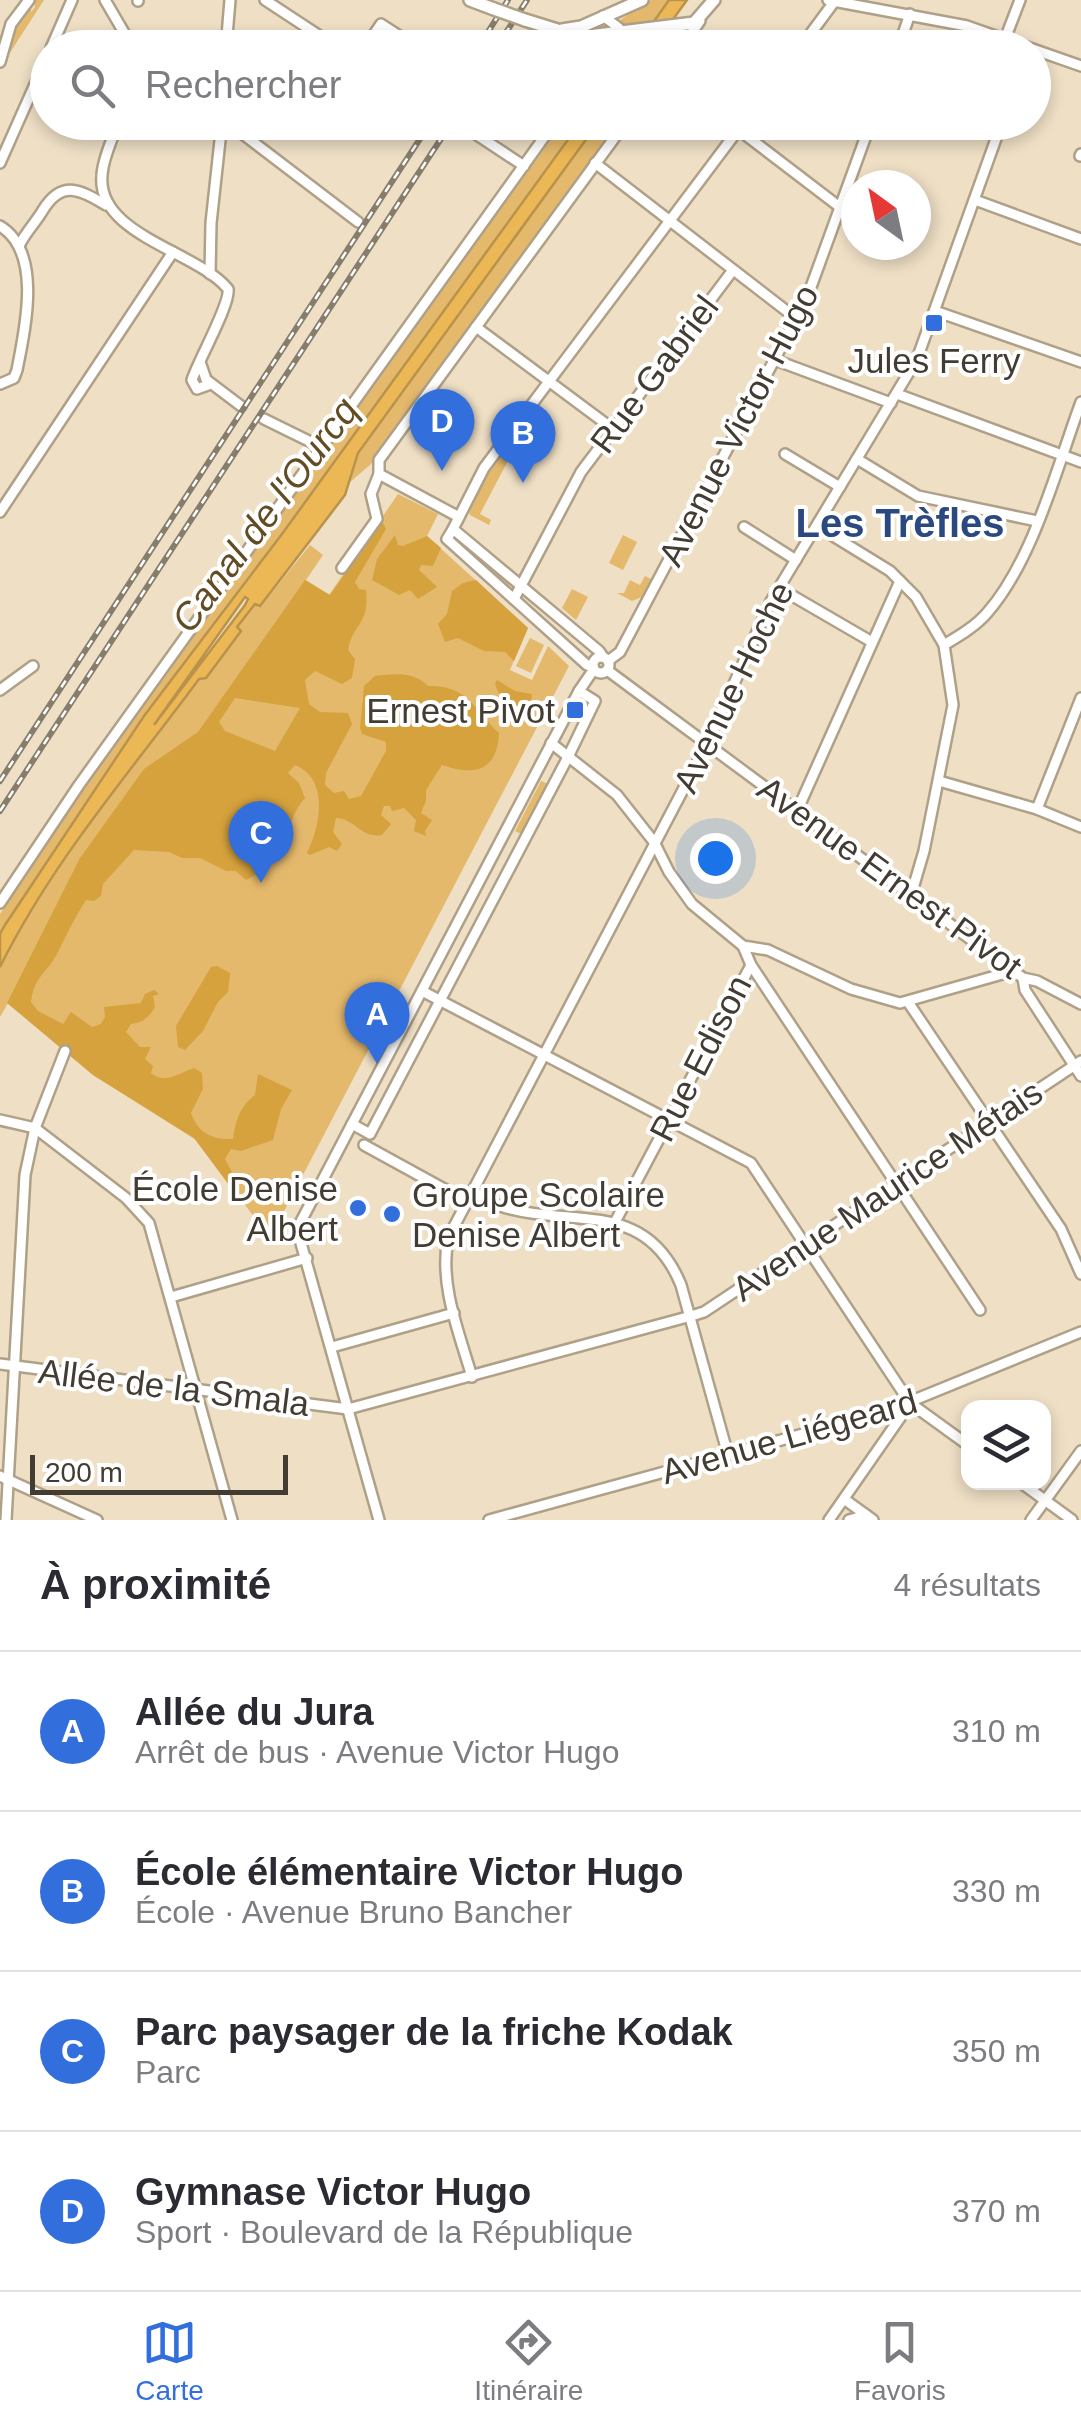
<!DOCTYPE html>
<html lang="fr">
<head>
<meta charset="utf-8">
<style>
  body { margin:0; font-family:Arial,sans-serif; background:#f7f7f7; color:#2b2b33 }
  .controls { position:absolute; right:30px; bottom:30px; display:grid; overflow:hidden; border-radius:20px; box-shadow:0 5px 15px #0003 }
  .controls button { width:90px; height:90px; display:grid; place-items:center; padding:0; border:0; border-bottom:2px solid #e1e1e2; background:#fff; color:#2b2b33; font:50px sans-serif }
  .compass { position:absolute; left:841px; top:170px; width:90px; height:90px; border-radius:50%; background:#fff; box-shadow:0 5px 15px #0003; rotate:327deg }
  .scale { position:absolute; left:30px; bottom:25px; width:258px; box-sizing:border-box; padding-left:10px; border:5px solid #423c32; border-top:0; font-size:28px; line-height:35px; white-space:nowrap; color:#423c32; -webkit-text-stroke:8px #fff; paint-order:stroke }
  .you { position:absolute; left:715px; top:858px; width:35px; height:35px; margin:-25px; border:8px solid #fff; border-radius:50%; background:#1a73e8; box-shadow:0 0 0 15px #1a73e833 }
  .badge { display:grid; place-items:center; width:65px; height:65px; border-radius:50%; background:#326fdd; color:#fff; font-size:32px; font-weight:700 }
  .pin { position:absolute; translate:-50% -82px; filter:drop-shadow(0 2px 5px #0008) }
  .pin::after { content:''; position:absolute; top:52px; width:35px; height:30px; background:inherit; clip-path:polygon(0 0,100% 0,50% 100%) }
  .list { margin:0; padding:0; list-style:none }
  h2 { display:flex; justify-content:space-between; align-items:center; height:130px; margin:0; padding:0 40px; font-size:42px }
  h2 small { font-size:32px; font-weight:400; color:#7c7c81 }
  .list li { display:grid; grid-template-columns:65px 1fr auto; gap:30px; align-items:center; box-sizing:border-box; height:160px; padding:0 40px; border-top:2px solid #e1e1e2 }
  .list b { display:block; font-size:38px; white-space:nowrap }
  .list p { margin:0; font-size:32px; white-space:nowrap; color:#7c7c81 }
  .list em { font-size:32px; font-style:normal; color:#7c7c81 }
  .icon { flex:none; width:55px; height:55px; fill:none; stroke:currentColor; stroke-width:2; stroke-linecap:round; stroke-linejoin:round }
  .map { position:relative; flex:none; width:1081px; height:1520px; overflow:hidden }
  .search { position:absolute; background:#fff; box-shadow:0 5px 15px #0003; left:30px; right:30px; top:30px; height:110px; display:flex; align-items:center; gap:25px; box-sizing:border-box; padding:0 35px; border-radius:55px; color:#7c7c81; font-size:38px }
  .sheet { height:770px; background:#fff }
  nav { display:flex; justify-content:space-around; align-items:center; box-sizing:border-box; height:140px; border-top:2px solid #e1e1e2; background:#fff; font-size:28px; color:#7c7c81 }
  nav a { display:grid; justify-items:center; gap:5px }
  nav .on { color:#326fdd }
  .map>svg:first-child { display:block }
  .green { fill:#e4b96c }
  .forest { fill:#d5a23d; fill-rule:evenodd }
  .water { fill:#ecb856; stroke:#b9934b; stroke-width:2.5; fill-rule:evenodd }
  .lines { fill:none; stroke-linecap:round; stroke-linejoin:round }
  .minor-casing { stroke:#afa088; stroke-width:14 }
  .major-casing { stroke:#afa088; stroke-width:16 }
  .minor { stroke:#fff; stroke-width:9 }
  .major { stroke:#fff; stroke-width:11 }
  .rail-casing { stroke:#867d6c; stroke-width:6 }
  .rail { stroke:#fff; stroke-width:2.5; stroke-dasharray:8; stroke-linecap:butt }
  .major-bridge-casing { stroke:#afa088; stroke-width:16; stroke-linecap:butt }
  .major-bridge { stroke:#fff; stroke-width:11 }
  .poi-dot { fill:#326fdd; stroke:#fff; stroke-width:4 }
  .labels { text-anchor:middle; dominant-baseline:central; stroke-width:8; stroke-linejoin:round; paint-order:stroke }
  .poi-label { font-size:35px; fill:#423c32; stroke:#fff; text-anchor:end }
  .street-label { font-size:35px; fill:#423c32; stroke:#fff }
  .water-label { font-size:38px; font-style:italic; fill:#624c24; stroke:#fff }
  .quarter-label { font-size:40px; font-weight:bold; fill:#2a4981; stroke:#fff }
</style>
</head>
<body>
<div class="map">
<svg width="1081" height="1520" viewBox="0 0 1081 1520">
  <rect width="100%" height="100%" fill="#eedfc5"/>
  <g class="green">
    <polygon points="32,0 31,12 35,7 34,0 44,0 2,65 8,34"/>
    <polygon points="651,0 669,0 652,24 626,27 620,20"/>
    <polygon points="563,123 580,123 282,534 144,716 0,934 0,914 34,858 255,547"/>
    <polygon points="598,123 621,123 371,464 350,482 358,453"/>
    <polygon points="519,429 523,432 480,514 491,520 489,525 470,515 468,509 487,471"/>
    <polygon points="398,494 438,514 427,536 528,628 510,670 532,680 548,646 569,666 270,1238 196,1140 93,1075 8,1003 0,1017 0,967 17,932 74,844 199,679 206,677 241,632 237,628 255,603 261,606 310,545 323,555 306,580 329,595"/>
    <polygon points="623,535 637,542 623,570 609,563"/>
    <polygon points="645,576 651,579 642,597 632,601 617,593 624,593 630,580 640,585"/>
    <polygon points="572,589 588,597 576,620 562,608"/>
    <polygon points="530,638 544,645 531,673 516,666"/>
    <polygon points="541,781 548,784 541,803 538,802 523,835 515,831"/>
  </g>
  <g class="forest">
    <path d="M382 521 386 529 355 582 359 589 366 590C370 625 352 624 348 650L355 659 352 678 342 684 315 671 305 680 309 704 320 712 348 713 352 724 326 773 325 785 334 793 344 791 349 799 361 796 386 751V742L362 734 360 728 364 686 375 676C395 674 413 671 428 686 469 685 474 710 499 733 497 772 474 776 442 765L426 790V801L421 813 432 820 425 831 426 836 414 831 416 820 404 808 392 811 390 806H384L381 815 391 824 382 835C362 839 354 818 336 818L333 832 342 844 337 851 329 847 310 855 307 853C320 827 330 779 295 765L288 773 299 783 305 798C286 819 298 831 266 849L260 872 246 880 236 871H226L200 858H182L169 852 134 850 103 884 101 896 94 901 86 900C75 917 67 934 58 952 47 974 35 974 31 1002L38 1011 63 1024 71 1012 92 1027 101 1024 105 1017 104 1007 141 1003 145 994 154 990 159 994 153 996 155 1007C148 1018 144 1022 131 1024L126 1032 140 1047H151L145 1059 153 1066 151 1073C166 1085 178 1073 194 1068L202 1073 203 1089 191 1113C198 1133 212 1140 233 1139 236 1121 239 1107 255 1095L258 1074 292 1090 281 1109 273 1140 241 1151 231 1149 225 1159 232 1172 229 1185 194 1138 93 1075 7 1003 80 858 144 769 198 732 305 580 330 595ZM235 698 300 708 275 751 225 731 219 722Z"/>
    <polygon points="395,535 398,545 403,546 427,536 441,548 433,566 421,565 419,570 437,587 418,599 410,590 399,595 372,580 377,559"/>
    <polygon points="476,580 528,628 514,661 505,652 484,651 458,638 445,642 438,624 447,614 452,591 463,583"/>
    <path d="M497 680 515 691 532 694 530 712 520 714C509 701 499 701 495 683Z"/>
    <polygon points="217,966 230,973 228,992 218,1002 203,1031 185,1050 178,1047 176,1026 211,967"/>
  </g>
  <g class="water">
    <polygon points="669,0 687,0 653,47 635,48"/>
    <path d="M580 123H598L358 453 345 495 260 606 255 604 237 627 241 631 206 678 199 679C129 774 53 860 0 967V934L5 925 144 716 282 534ZM245 597 248 599 245 605 154 725Z"/>
  </g>
  <g class="lines">
    <g class="minor-casing">
      <g id="minor">
        <polyline points="105,0 133,48"/>
        <polyline points="265,0 338,48"/>
        <polyline points="828,0 967,26 1081,66"/>
        <polyline points="138,1 138,0"/>
        <polyline points="603,16 619,28 620,33 609,48"/>
        <polyline points="1005,39 1020,0"/>
        <polyline points="51,48 72,0"/>
        <polyline points="226,48 230,0"/>
        <polyline points="365,48 381,24 418,48"/>
        <polyline points="681,48 700,21"/>
        <polyline points="800,48 834,2"/>
        <polyline points="898,48 910,14"/>
        <polyline points="0,62 11,24 29,0"/>
        <path d="M118 122C113 139 103 157 102 175 96 235 197 251 228 289 231 303 198 361 192 380L197 389 208 385 200 362"/>
        <polyline points="227,122 358,222"/>
        <polyline points="739,130 841,208"/>
        <polyline points="474,133 524,166"/>
        <polyline points="1080,156 1081,154"/>
        <polyline points="0,163 48,55"/>
        <polyline points="595,163 797,319"/>
        <polyline points="975,200 1081,239"/>
        <path d="M0 226C43 252 25 329 17 370L14 378 0 384"/>
        <path d="M20 244C26 232 36 222 43 210 62 179 80 190 106 205"/>
        <polyline points="210,274 211,223 222,122"/>
        <polyline points="935,311 1081,362"/>
        <polyline points="476,327 613,429"/>
        <polyline points="775,360 891,403"/>
        <polyline points="208,381 241,406"/>
        <polyline points="897,394 1081,462"/>
        <polyline points="264,419 323,448"/>
        <polyline points="785,454 840,487"/>
        <polyline points="857,459 918,496 1037,521"/>
        <polyline points="0,512 173,252"/>
        <polyline points="459,517 379,474 379,460 626,122"/>
        <polyline points="817,526 890,571 916,597 944,645 953,705 924,851 911,895"/>
        <polyline points="744,527 796,560"/>
        <polyline points="453,529 447,539 587,665 593,667"/>
        <polyline points="342,568 377,519 371,494 379,474"/>
        <polyline points="779,588 872,642"/>
        <polyline points="514,599 581,472 733,270"/>
        <path d="M944 645C959 636 976 626 987 613 1033 561 1057 467 1081 402"/>
        <polyline points="603,657 599,651 453,529 484,468 744,122"/>
        <circle cx="601" cy="665" r="8"/>
        <polyline points="608,661 620,652 807,298 871,122"/>
        <polyline points="607,670 1023,978 1037,981 1081,1004"/>
        <polyline points="0,690 33,666"/>
        <polyline points="551,743 617,795 654,842 669,872 692,904 743,946 768,950 851,989 900,1003 1013,971"/>
        <polyline points="939,781 1037,809 1081,827"/>
        <polyline points="1037,809 1081,698"/>
        <polyline points="797,811 900,581"/>
        <polyline points="0,903 79,785 555,122"/>
        <polyline points="751,965 980,1310"/>
        <polyline points="1023,978 1025,990 1081,1076"/>
        <polyline points="422,991 751,1163 910,1403 968,1445"/>
        <polyline points="908,1002 1061,1229 1081,1274"/>
        <polyline points="0,1120 35,1128 126,1198 149,1223 232,1520"/>
        <polyline points="352,1124 370,1134 568,757 595,701 579,691"/>
        <polyline points="364,1145 466,1201"/>
        <path d="M472 1191C481 1196 490 1203 500 1206 572 1229 645 1197 681 1285L728 1455"/>
        <polyline points="614,1224 751,965 743,946"/>
        <polyline points="171,1297 307,1258"/>
        <polyline points="332,1347 454,1313"/>
        <polyline points="0,1364 348,1409 691,1316 704,1312 1081,1061"/>
        <path d="M472 1377C459 1332 439 1285 448 1238L707 744 771 601 917 359 1002 122"/>
        <polyline points="0,1476 97,1520"/>
        <polyline points="1020,1482 1072,1520"/>
        <polyline points="844,1499 873,1520"/>
        <polyline points="6,1520 25,1175 35,1128 65,1051"/>
        <polyline points="379,1520 297,1229 579,691 594,669"/>
        <polyline points="489,1520 887,1411 1081,1332"/>
        <polyline points="829,1520 909,1405"/>
        <polyline points="849,1520 866,1515"/>
        <polyline points="1031,1520 1081,1451"/>
      </g>
    </g>
    <g class="major-casing">
      <g id="major">
        <polyline points="470,0 494,9"/>
        <polyline points="525,20 580,37 694,23 714,0"/>
        <polyline points="562,30 581,27 642,0"/>
      </g>
    </g>
    <use href="#minor" class="minor"/>
    <use href="#major" class="major"/>
    <g class="rail-casing">
      <g id="rail">
        <polyline points="478,48 508,0"/>
        <polyline points="496,48 527,0"/>
        <polyline points="0,781 431,122"/>
        <polyline points="0,811 452,122"/>
      </g>
    </g>
    <use href="#rail" class="rail"/>
    <g class="major-bridge-casing">
      <polyline id="major-bridge" points="494,9 525,20"/>
    </g>
    <use href="#major-bridge" class="major-bridge"/>
  </g>
  <g class="poi-dot">
    <rect x="924" y="313" width="20" height="20" rx="5"/>
    <rect x="565" y="700" width="20" height="20" rx="5"/>
    <circle cx="358" cy="1208" r="10"/>
    <circle cx="392" cy="1214" r="10"/>
  </g>
  <g class="labels">
    <g class="poi-label">
      <text x="934" y="360" text-anchor="middle">Jules Ferry</text>
      <text x="555" y="710">Ernest Pivot</text>
      <text x="338" y="1188">École Denise<tspan x="338" dy="40">Albert</tspan></text>
      <text x="412" y="1194" text-anchor="start">Groupe Scolaire<tspan x="412" dy="40">Denise Albert</tspan></text>
    </g>
    <g class="street-label">
      <text transform="translate(654 374) rotate(-53)">Rue Gabriel</text>
      <text transform="translate(738 425) rotate(-63)">Avenue Victor Hugo</text>
      <text transform="translate(733 687) rotate(-64)">Avenue Hoche</text>
      <text transform="translate(890 877) rotate(36)">Avenue Ernest Pivot</text>
      <text transform="translate(700 1058) rotate(-63)">Rue Edison</text>
      <text transform="translate(887 1190) rotate(-34)">Avenue Maurice Métais</text>
      <text transform="translate(174 1387) rotate(7)">Allée de la Smala</text>
      <text transform="translate(789 1436) rotate(-16)">Avenue Liégeard</text>
    </g>
    <g class="water-label">
      <text transform="translate(265 515) rotate(-53)">Canal de l'Ourcq</text>
    </g>
    <g class="quarter-label">
      <text x="900" y="523">Les Trèfles</text>
    </g>
  </g>
</svg>
<div class="controls">
<button><svg class="icon" aria-label="layers" viewBox="0 0 24 24"><path d="M12 4l9 5-9 5-9-5zM3 14l9 5 9-5"/></svg></button>
</div>
<svg class="compass" viewBox="-18 -18 36 36"><path d="M0-13l5 13h-10z" fill="#e53935"/><path d="M0 13l5-13h-10z" fill="#7c7c81"/></svg>
<div class="scale">200 m</div>
<div class="you"></div>
<div class="pin badge" style="left:377px;top:1064px">A</div>
<div class="pin badge" style="left:523px;top:483px">B</div>
<div class="pin badge" style="left:261px;top:883px">C</div>
<div class="pin badge" style="left:442px;top:471px">D</div>
<div class="search"><svg class="icon" aria-label="search" viewBox="0 0 24 24"><circle cx="10" cy="10" r="6"/><path d="M15 15l6 6"/></svg>Rechercher</div>
</div>
<section class="sheet">
<h2>À proximité<small>4 résultats</small></h2>
<ul class="list">
<li><span class="badge">A</span><div><b>Allée du Jura</b><p>Arrêt de bus · Avenue Victor Hugo</p></div><em>310 m</em></li>
<li><span class="badge">B</span><div><b>École élémentaire Victor Hugo</b><p>École · Avenue Bruno Bancher</p></div><em>330 m</em></li>
<li><span class="badge">C</span><div><b>Parc paysager de la friche Kodak</b><p>Parc</p></div><em>350 m</em></li>
<li><span class="badge">D</span><div><b>Gymnase Victor Hugo</b><p>Sport · Boulevard de la République</p></div><em>370 m</em></li>
</ul>
</section>
<nav>
<a class="on"><svg class="icon" aria-label="map" viewBox="0 0 24 24"><path d="M3 6l6-2 6 2 6-2v14l-6 2-6-2-6 2zM9 4v14M15 6v14"/></svg>Carte</a>
<a><svg class="icon" aria-label="directions" viewBox="0 0 24 24"><path d="M12 3l9 9-9 9-9-9zM9 14v-3h6M13 9l2 2-2 2"/></svg>Itinéraire</a>
<a><svg class="icon" aria-label="saved" viewBox="0 0 24 24"><path d="M7 4h10v16l-5-4-5 4z"/></svg>Favoris</a>
</nav>
</body>
</html>
